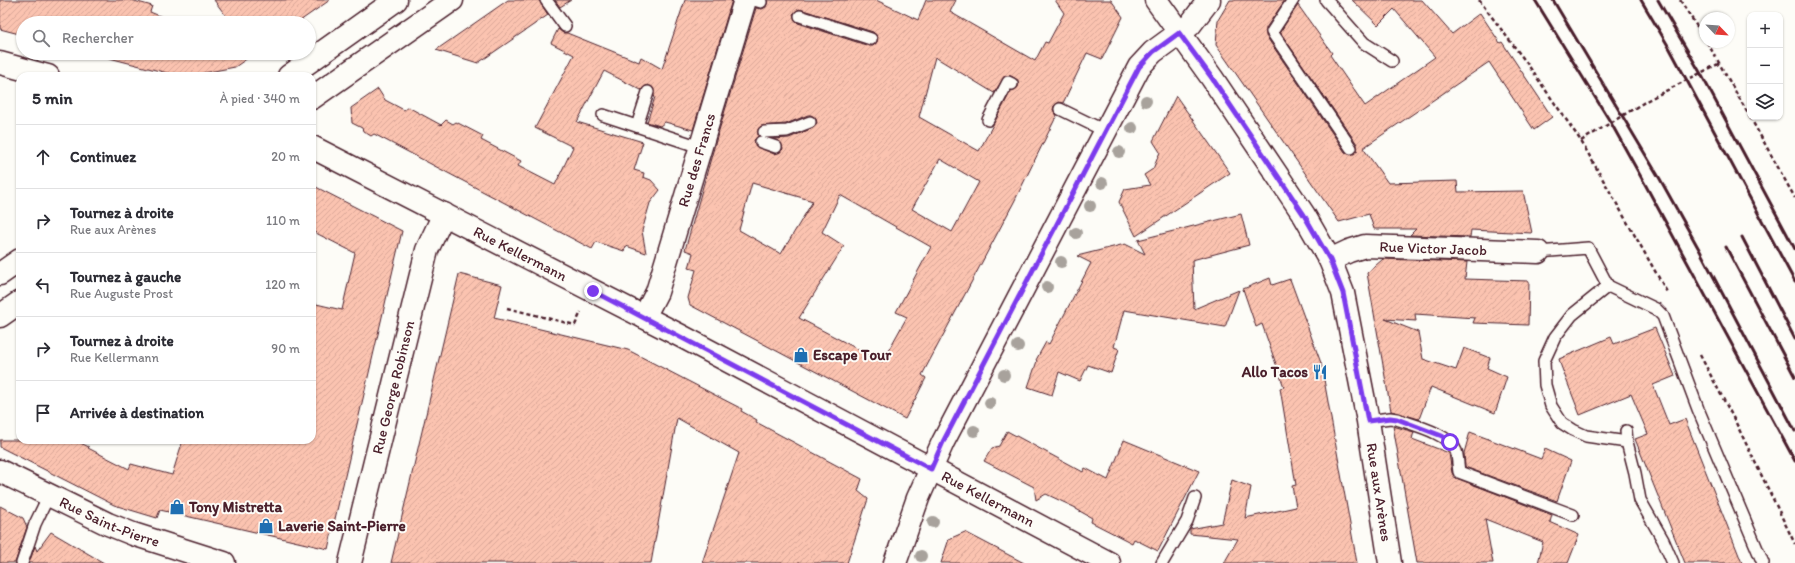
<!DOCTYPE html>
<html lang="fr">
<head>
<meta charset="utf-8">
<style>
  body { margin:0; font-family:Itim,sans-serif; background:#f7f7f7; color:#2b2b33 }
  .controls { position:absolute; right:12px; top:12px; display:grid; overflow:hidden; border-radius:8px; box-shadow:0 1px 3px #0004 }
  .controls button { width:36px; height:36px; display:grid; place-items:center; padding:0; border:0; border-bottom:1px solid #e1e1e2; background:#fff; color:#2b2b33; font:20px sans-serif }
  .compass { position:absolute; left:1699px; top:12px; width:36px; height:36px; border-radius:50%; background:#fff; box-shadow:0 1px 3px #0004; rotate:115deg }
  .stop { position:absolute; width:12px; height:12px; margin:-9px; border:3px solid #7c3aed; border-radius:50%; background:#fff }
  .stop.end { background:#7c3aed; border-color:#fff; box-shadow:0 1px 4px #0008 }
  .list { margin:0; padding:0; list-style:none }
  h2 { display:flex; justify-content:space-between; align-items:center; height:52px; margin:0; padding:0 16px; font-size:17px }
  h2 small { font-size:13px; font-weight:400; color:#7c7c81 }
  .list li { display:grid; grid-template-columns:26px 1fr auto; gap:12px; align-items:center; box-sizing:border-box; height:64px; padding:0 16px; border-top:1px solid #e1e1e2 }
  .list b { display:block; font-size:15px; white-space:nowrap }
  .list p { margin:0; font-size:13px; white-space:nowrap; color:#7c7c81 }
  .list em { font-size:13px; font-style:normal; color:#7c7c81 }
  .icon { flex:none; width:22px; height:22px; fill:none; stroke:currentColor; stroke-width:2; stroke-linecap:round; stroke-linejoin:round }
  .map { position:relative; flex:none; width:1795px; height:563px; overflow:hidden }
  .search { position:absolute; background:#fff; box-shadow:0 1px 3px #0004; left:16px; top:16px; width:300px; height:44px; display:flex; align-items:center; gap:10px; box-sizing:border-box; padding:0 14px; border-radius:22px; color:#7c7c81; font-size:15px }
  .panel { position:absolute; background:#fff; box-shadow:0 1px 3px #0004; left:16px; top:72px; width:300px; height:372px; border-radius:12px }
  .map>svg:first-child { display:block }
  .building { fill:url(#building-hatch); stroke:#4a1f2b; fill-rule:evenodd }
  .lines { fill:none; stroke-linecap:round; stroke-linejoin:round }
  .lane-casing { stroke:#4a1f2b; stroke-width:14 }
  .street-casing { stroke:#4a1f2b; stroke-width:25 }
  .secondary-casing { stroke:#4a1f2b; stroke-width:25 }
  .path { stroke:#4a1f2b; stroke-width:2.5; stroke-dasharray:4 3; stroke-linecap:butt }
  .lane { stroke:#fdfcf7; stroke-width:11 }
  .street { stroke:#fdfcf7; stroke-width:22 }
  .secondary { stroke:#fdfcf7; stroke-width:22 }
  .rail { stroke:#4a1f2b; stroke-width:3 }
  .tree { fill:#a8a29c }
  .route { stroke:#7c3aed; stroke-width:5 }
  .labels { text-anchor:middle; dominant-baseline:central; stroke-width:4; stroke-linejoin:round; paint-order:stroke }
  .street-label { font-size:15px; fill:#4a1f2b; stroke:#fdfcf7 }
  .poi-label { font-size:15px; font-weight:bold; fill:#4a1f2b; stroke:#fdfcf7; text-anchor:start }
</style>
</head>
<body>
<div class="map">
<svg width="1795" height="563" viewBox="0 0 1795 563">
  <defs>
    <pattern id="building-hatch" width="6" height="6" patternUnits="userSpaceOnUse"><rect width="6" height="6" fill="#fbc3b0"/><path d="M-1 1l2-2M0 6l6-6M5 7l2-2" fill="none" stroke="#d9a798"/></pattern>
  </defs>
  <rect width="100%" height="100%" fill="#fdfcf7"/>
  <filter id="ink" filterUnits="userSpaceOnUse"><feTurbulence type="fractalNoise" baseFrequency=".025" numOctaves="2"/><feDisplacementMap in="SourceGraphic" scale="8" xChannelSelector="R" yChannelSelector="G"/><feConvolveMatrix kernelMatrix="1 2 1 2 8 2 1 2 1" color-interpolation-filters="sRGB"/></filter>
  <g filter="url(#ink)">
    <g class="building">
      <polygon points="0,0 131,0 152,6 150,12 177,23 23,23 23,35 0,29"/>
      <polygon points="214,0 330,0 297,23 205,23 226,16"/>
      <polygon points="508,0 539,0 548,15 478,63 436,50"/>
      <polygon points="555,0 571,0 560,7"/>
      <polygon points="685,0 732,0 693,130 665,122 660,126 647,122 655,97 654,96 653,88 647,85 641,90 604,71 577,122 643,142 634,170 644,173 643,177 651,180 660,190 650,203 642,231 646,253 626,246 624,251 596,242 592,249 374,134 371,136 363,131 362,128 352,123 351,108 378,89 385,100 404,110 408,107 441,125 446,120 453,124 456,122 483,136 481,140 521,161 518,166 555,185 573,147 535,128 574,55 551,43 558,29 563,33 567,33 639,62 641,57 662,69"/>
      <path d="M768 0H876L918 20 926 0H956L950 12 1035 61 1045 42 1048 43 1064 13 1055 0H1111L1123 17 1102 59 1087 53 1063 103 1059 102 1054 106 1053 110 1057 115 1014 202 922 375 926 378 905 419 690 305 688 298 696 270 689 268 693 253 685 250 717 137 756 8 762 9 766 7ZM799 9 873 32 878 37 877 42 873 46H869L798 23 795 20 793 14ZM935 57 994 93 1005 76H1011L1018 80V87L1011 91 979 151 919 117ZM808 115H811L816 119 817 123 813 128 789 138 773 139 781 143 783 149 780 152 774 154 756 146 754 140 758 136V129L761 126 786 124ZM940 159 979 182 952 232 912 209ZM752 183 813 201 781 254 739 230ZM840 195 931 247 896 312 907 317 882 362 799 318 844 246 822 232Z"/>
      <polygon points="1230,0 1285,0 1266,28 1266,36 1345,152 1351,155 1357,151 1357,144 1280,32 1298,5 1332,53 1330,55 1365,106 1435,57 1394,9 1378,25 1352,0 1422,0 1452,34 1480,13 1500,43 1502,42 1552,117 1534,130 1489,62 1363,148 1388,183 1457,181 1458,192 1523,191 1532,233 1471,230 1470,237 1410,235 1416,229 1374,229 1369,214 1339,222 1216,45 1218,20"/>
      <polygon points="90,53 255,53 235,67 188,76 179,76"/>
      <polygon points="1176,96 1230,173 1136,236 1119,202 1125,189 1150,185 1144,175 1153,169 1160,152 1153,141"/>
      <polygon points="312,185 402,231 328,549 160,510 157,518 114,505 0,447 0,440 74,440 89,447 88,448 129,469 131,464 172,475 183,440 312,440 312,303 342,310 355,253 312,231"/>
      <polygon points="1241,214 1249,245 1192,260 1194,309 1239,290 1225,327 1124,310 1114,347 1119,349 1111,373 1088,365 1080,381 1059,372 1052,395 1028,387 1037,361 1036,360 1046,342 1049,344 1091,263 1077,256 1125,244 1145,254 1138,240"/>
      <polygon points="1383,259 1467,262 1465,279 1529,281 1528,325 1473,323 1475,318 1415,314 1416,321 1385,319 1418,332 1423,359 1456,370 1464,348 1490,358 1487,368 1507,377 1495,413 1431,387 1419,419 1391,411 1367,273"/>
      <polygon points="459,274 502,285 494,318 628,350 742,409 741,411 757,420 756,422 862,479 858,491 868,499 847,563 702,563 739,453 677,418 651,563 391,563"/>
      <polygon points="1270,278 1272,285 1290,279 1321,363 1357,563 1224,563 1238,539 1190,534 1190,529 1222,523 1232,480 1251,487 1245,518 1296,507 1292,486 1296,485 1280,388 1284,387 1262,324 1256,327 1243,289"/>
      <polygon points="1655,328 1675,376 1653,385 1669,425 1685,419 1742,563 1685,563 1635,439 1648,434 1631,394 1580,415 1561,366 1559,359 1611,337 1614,344"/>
      <polygon points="1393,426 1414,432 1412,439 1449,453 1452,473 1456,478 1552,515 1550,522 1579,535 1568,563 1538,563 1543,542 1485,519 1493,563 1417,563"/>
      <polygon points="1007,431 1083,472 1085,468 1108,480 1124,440 1199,471 1158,551 1134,539 1132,543 1091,522 1092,518 1076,509 1076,508 1046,494 1036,500 1034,487 984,461 992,448 999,446"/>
      <polygon points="1470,432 1541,459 1545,449 1571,461 1557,501 1465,467 1464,453"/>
      <polygon points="0,506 23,518 27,527 15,563 0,563"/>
      <polygon points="51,532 104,563 29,563 35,546 37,551"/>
      <polygon points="965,532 1024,563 941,563 949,539"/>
    </g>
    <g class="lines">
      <g class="lane-casing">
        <g id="lane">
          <polyline points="546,0 565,26"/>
          <polyline points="754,0 761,2"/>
          <polyline points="1293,0 1272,32 1351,148"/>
          <polyline points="1326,0 1364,43 1392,61"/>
          <polyline points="800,16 871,39"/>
          <polyline points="1060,109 1105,131"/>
          <polyline points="603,115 700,147"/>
          <polyline points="988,120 1008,82 1012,84"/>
          <polyline points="637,126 648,92"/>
          <polyline points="764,132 787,131 810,122"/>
          <polyline points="761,142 776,147"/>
          <polyline points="1538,252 1588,248 1608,286 1572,315 1555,337 1544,361 1545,385 1551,406 1562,423 1573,430 1586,436 1627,442"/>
          <polyline points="1608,286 1656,309 1663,316 1698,409 1763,563"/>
          <path d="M1368 421 1390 418 1397 419C1413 425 1449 433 1456 451 1458 457 1458 466 1459 472L1573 515"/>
          <polyline points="1626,431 1627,442 1635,473 1640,500 1663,540 1673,563"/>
          <polyline points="22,563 35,524 49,495"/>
          <polyline points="1162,563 1187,521 1195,498"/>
        </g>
      </g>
      <g class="street-casing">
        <g id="street">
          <polyline points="0,63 48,76"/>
          <path id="s1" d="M312 147 681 336 1109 563"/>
          <path id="s2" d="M1330 260 1349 251 1365 246 1538 252"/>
          <path id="s3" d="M644 317 657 292 745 0"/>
          <path id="s4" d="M350 563 427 250 444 214"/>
          <polyline points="895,563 918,498 943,442 1139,67 1153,52 1190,25 1209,0"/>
        </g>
      </g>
      <g class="secondary-casing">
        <g id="secondary">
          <path id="s5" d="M1156 0 1212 78 1304 215 1330 260 1343 293 1368 421 1390 563"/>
          <polyline points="289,76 396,0"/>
          <polyline points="312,98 452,0"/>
          <polyline points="0,274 20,260"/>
          <polyline points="0,316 20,302"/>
          <path id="s6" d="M0 471 108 524 133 534 224 563"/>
        </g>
      </g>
      <g class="path">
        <polyline points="1479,0 1526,62 1581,141 1667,292"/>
        <polyline points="1680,0 1705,39"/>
        <polyline points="1707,42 1750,117"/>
        <polyline points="1750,117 1795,198"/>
        <polyline points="1581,141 1648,100 1720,63"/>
        <polyline points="507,308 575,325 581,312"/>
        <polyline points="1700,355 1736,423 1795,544"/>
      </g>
      <use href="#lane" class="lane"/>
      <use href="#street" class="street"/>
      <use href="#secondary" class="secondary"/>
      <g class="rail">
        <polyline points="1535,0 1611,123 1646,186 1795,461"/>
        <polyline points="1553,0 1660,179 1700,251 1795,431"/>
        <polyline points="1641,0 1670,49 1795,282"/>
        <polyline points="1658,0 1701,74 1795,249"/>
        <polyline points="1742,237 1795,339"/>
        <polyline points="1726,247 1795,377"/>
      </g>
    </g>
    <g class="tree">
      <circle cx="1146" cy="101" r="6"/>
      <circle cx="1132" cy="128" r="6"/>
      <circle cx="1119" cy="152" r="6"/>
      <circle cx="1102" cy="183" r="6"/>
      <circle cx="1090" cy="206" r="6"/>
      <circle cx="1076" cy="233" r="6"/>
      <circle cx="1061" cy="262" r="6"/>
      <circle cx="1047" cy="287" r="6"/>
      <circle cx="1018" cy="346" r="6"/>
      <circle cx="1004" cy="375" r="6"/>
      <circle cx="990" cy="403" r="6"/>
      <circle cx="974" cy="431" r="6"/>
      <circle cx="933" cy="522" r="6"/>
      <circle cx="921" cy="556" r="6"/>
    </g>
  </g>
  <g class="lines" filter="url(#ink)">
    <polyline class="route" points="593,291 931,469 943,442 1139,67 1153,52 1179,33 1212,78 1304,215 1330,260 1343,293 1368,421 1390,418 1397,419 1442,436 1450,442"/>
  </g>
  <defs>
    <g id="shop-bare" transform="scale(1.2)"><path d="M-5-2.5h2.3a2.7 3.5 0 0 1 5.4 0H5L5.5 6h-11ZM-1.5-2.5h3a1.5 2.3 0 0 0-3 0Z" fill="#1f6fb2" stroke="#fdfcf7" stroke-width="2.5" paint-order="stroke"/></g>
    <g id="restaurant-bare" transform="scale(1.2)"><path d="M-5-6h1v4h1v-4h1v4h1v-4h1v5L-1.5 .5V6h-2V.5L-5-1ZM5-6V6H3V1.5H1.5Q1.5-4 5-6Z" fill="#1f6fb2" stroke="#fdfcf7" stroke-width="2.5" paint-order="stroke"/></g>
  </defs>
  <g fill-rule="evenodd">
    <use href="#shop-bare" x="801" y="355"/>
    <use href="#restaurant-bare" x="1320" y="372"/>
    <use href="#shop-bare" x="177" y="507"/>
    <use href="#shop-bare" x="266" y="526"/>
  </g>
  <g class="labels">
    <g class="street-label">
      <text stroke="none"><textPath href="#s3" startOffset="166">Rue des Francs</textPath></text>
      <text stroke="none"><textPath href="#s2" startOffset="106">Rue Victor Jacob</textPath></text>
      <text stroke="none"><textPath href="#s1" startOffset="234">Rue Kellermann</textPath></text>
      <text stroke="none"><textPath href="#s4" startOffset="181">Rue George Robinson</textPath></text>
      <text stroke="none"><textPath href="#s5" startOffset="551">Rue aux Arènes</textPath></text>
      <text stroke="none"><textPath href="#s1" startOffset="762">Rue Kellermann</textPath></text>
      <text stroke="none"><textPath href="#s6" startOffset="121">Rue Saint-Pierre</textPath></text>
    </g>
    <g class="poi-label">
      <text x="813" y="355">Escape Tour</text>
      <text x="1308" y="372" text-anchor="end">Allo Tacos</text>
      <text x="189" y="507">Tony Mistretta</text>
      <text x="278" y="526">Laverie Saint-Pierre</text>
    </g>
  </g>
</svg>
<div class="controls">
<button>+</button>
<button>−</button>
<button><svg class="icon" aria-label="layers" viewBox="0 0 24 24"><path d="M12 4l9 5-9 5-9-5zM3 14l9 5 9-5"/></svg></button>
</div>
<svg class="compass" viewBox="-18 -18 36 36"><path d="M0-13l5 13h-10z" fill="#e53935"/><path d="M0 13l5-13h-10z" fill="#7c7c81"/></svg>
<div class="stop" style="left:1450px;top:442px"></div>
<div class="stop end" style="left:593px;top:291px"></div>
<div class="search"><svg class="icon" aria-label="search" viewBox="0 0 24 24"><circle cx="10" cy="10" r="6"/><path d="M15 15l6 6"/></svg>Rechercher</div>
<section class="panel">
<h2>5 min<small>À pied · 340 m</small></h2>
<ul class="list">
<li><svg class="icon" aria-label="ahead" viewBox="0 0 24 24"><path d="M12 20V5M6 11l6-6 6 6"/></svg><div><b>Continuez</b></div><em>20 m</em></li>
<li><svg class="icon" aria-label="right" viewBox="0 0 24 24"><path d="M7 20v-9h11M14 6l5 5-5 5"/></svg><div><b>Tournez à droite</b><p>Rue aux Arènes</p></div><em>110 m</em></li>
<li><svg class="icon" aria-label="left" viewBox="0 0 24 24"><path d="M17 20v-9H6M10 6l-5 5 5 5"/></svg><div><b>Tournez à gauche</b><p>Rue Auguste Prost</p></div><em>120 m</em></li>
<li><svg class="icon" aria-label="right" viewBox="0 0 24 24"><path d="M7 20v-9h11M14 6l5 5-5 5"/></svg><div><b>Tournez à droite</b><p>Rue Kellermann</p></div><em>90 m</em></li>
<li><svg class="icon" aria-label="arrive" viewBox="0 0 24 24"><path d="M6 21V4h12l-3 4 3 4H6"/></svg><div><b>Arrivée à destination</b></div></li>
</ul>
</section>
</div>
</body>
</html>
